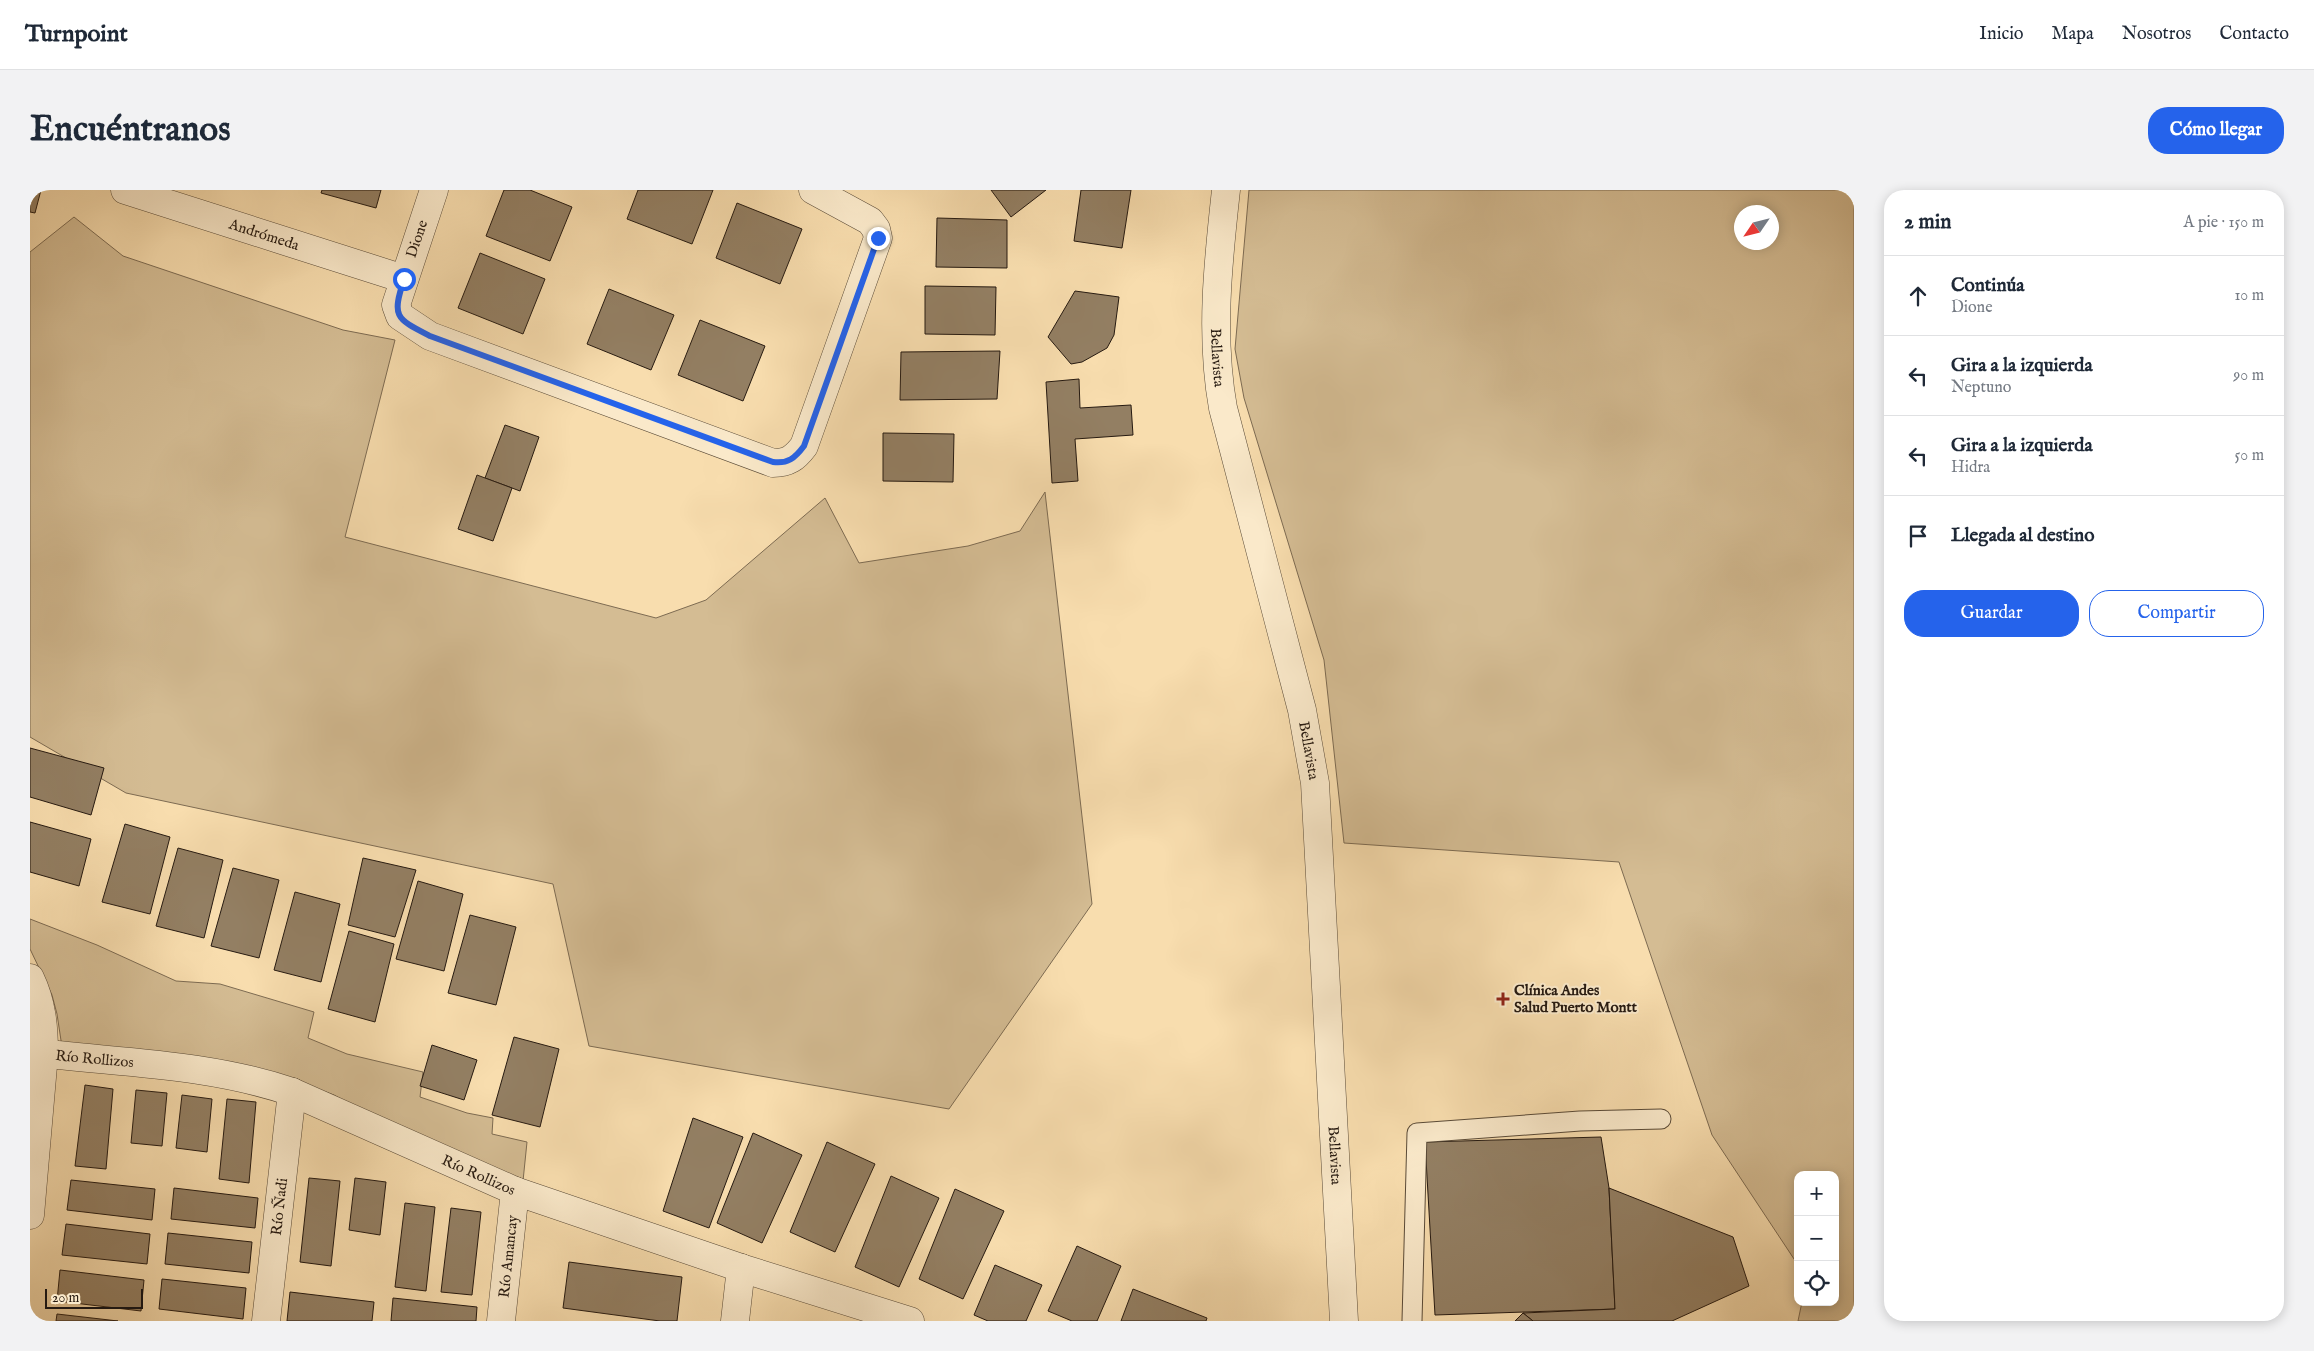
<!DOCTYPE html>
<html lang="es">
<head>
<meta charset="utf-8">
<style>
  body { margin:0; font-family:"IM FELL English",serif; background:#f2f2f3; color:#1f2937 }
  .controls { position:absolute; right:15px; bottom:15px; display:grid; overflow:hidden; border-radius:10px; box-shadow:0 2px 12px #0003 }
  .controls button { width:45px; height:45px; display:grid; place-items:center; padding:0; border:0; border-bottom:1px solid #e0e1e3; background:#fff; color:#1f2937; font:25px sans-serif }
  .compass { position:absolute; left:1704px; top:15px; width:45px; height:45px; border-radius:50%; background:#fff; box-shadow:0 2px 12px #0003; rotate:235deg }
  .scale { position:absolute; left:15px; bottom:12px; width:98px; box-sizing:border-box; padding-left:5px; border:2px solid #261a11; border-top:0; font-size:14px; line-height:18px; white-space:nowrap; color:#261a11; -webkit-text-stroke:4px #fae9ca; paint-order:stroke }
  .stop { position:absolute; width:15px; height:15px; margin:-11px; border:4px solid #2563eb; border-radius:50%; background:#fff }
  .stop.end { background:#2563eb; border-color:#fff; box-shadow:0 1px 5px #0008 }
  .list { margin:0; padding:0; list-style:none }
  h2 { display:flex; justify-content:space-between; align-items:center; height:65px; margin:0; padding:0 20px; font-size:21px }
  h2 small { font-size:16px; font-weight:400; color:#747a83 }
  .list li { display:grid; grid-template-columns:32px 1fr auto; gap:15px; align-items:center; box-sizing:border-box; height:80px; padding:0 20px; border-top:1px solid #e0e1e3 }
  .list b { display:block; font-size:19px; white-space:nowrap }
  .list p { margin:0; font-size:16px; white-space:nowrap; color:#747a83 }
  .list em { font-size:16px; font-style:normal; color:#747a83 }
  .actions { display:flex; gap:10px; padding:15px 20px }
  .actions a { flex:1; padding:11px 0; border:1px solid #2563eb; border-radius:20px; text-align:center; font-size:18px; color:#2563eb }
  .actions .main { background:#2563eb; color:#fff }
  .icon { flex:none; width:28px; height:28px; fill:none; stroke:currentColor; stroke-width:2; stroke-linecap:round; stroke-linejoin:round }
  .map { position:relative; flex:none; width:1824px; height:1131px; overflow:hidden; border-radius:20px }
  header { display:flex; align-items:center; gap:30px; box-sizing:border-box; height:70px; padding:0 25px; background:#fff; border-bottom:1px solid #e0e1e3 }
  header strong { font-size:24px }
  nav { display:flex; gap:28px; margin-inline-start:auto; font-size:18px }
  .intro { display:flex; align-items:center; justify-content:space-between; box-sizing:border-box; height:120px; padding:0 30px }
  h1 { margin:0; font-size:35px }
  .button { padding:12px 22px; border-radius:20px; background:#2563eb; color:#fff; font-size:18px; font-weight:700 }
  main { display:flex; gap:30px; padding:0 30px }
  aside { flex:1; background:#fff; border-radius:20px; box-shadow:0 2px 12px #0003 }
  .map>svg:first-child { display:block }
  .green { fill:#d4bc93; stroke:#7d6b52; fill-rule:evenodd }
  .building { fill:#937f63; stroke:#261a11 }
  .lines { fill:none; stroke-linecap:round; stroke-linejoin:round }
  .lane-casing { stroke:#5a4b38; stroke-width:21 }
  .street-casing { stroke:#5a4b38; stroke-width:29 }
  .lane { stroke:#fae9ca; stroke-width:19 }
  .street { stroke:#fae9ca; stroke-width:28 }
  .route { stroke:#2563eb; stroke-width:6 }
  .poi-dot { fill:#8f2418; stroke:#fae9ca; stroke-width:2 }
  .labels { text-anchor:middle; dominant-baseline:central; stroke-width:4; stroke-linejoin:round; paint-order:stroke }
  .street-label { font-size:15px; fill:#261a11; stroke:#fae9ca }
  .poi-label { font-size:15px; font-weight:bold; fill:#261a11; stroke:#fae9ca; text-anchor:start }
</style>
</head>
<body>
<header>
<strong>Turnpoint</strong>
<nav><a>Inicio</a><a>Mapa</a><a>Nosotros</a><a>Contacto</a></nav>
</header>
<div class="intro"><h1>Encuéntranos</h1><a class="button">Cómo llegar</a></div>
<main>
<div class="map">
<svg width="1824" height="1131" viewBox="0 0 1824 1131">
  <rect width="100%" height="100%" fill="#f8ddae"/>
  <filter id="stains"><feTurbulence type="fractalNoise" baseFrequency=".004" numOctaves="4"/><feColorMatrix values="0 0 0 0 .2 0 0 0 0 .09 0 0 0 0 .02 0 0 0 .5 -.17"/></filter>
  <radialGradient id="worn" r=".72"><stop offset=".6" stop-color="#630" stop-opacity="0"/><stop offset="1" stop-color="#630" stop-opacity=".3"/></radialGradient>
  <g class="green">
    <path d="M1219 0H1824V1131H1768L1772 1112H1805V985H1768V1082L1766 1072 1682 945 1589 672 1314 653 1294 470 1214 208 1205 159ZM1742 22V52H1712V22Z"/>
    <polygon points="44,27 93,66 313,140 365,150 315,347 626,428 676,410 795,308 829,373 938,356 990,341 1015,302 1062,714 919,919 559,856 523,694 96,603 0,547 0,62"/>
    <polygon points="0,729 67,755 146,791 190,794 284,822 278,848 317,864 393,882 390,907 437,923 463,928 462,944 497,952 493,991 338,924 304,905 238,881 32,857 27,824 22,805 0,759"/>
  </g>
  <g class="building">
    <polygon points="0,0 11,0 5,23 0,22"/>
    <polygon points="292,0 351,0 346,18 291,3"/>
    <polygon points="474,0 500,0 542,17 520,71 456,46"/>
    <polygon points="608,0 683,0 662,54 597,29"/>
    <polygon points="961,0 1016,0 981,27"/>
    <polygon points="1051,0 1101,0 1092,58 1044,51"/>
    <polygon points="707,13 772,39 750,94 686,68"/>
    <polygon points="907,28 977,30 977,78 906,77"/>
    <polygon points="450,63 515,89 493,144 428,118"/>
    <polygon points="895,96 966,97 965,145 895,144"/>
    <polygon points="579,99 644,125 621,180 557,154"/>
    <polygon points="1045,101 1089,107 1084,145 1077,158 1052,172 1041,174 1018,147"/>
    <polygon points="670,130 735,156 713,211 648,185"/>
    <polygon points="970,161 967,209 870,210 871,162"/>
    <polygon points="1049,189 1050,218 1101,215 1103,245 1045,249 1048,291 1022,293 1016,192"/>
    <polygon points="475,235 509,247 490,301 455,288"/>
    <polygon points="853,243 924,244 923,292 853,291"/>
    <polygon points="447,285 482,298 463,351 428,339"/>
    <polygon points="0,558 74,578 61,625 0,607"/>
    <polygon points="0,632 61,649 49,696 0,682"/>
    <polygon points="95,634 140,647 120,724 72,712"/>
    <polygon points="148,658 193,670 174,748 126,736"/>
    <polygon points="333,668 386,680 365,747 318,735"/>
    <polygon points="203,678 249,690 229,768 181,756"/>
    <polygon points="388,691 433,704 414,781 366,769"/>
    <polygon points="265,702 310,714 291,792 244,780"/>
    <polygon points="440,725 486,737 466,815 418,803"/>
    <polygon points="319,741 364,754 345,832 298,819"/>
    <polygon points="484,847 529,859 510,937 462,925"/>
    <polygon points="402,855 447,870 434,910 390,896"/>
    <polygon points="55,895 83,899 76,979 45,976"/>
    <polygon points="106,900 137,903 132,956 101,953"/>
    <polygon points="152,905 182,909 177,962 146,958"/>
    <polygon points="197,909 226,912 219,993 189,989"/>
    <polygon points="663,928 713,947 679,1038 633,1021"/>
    <polygon points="723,943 772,965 732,1053 687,1033"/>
    <polygon points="1571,947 1579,998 1585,1119 1405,1125 1395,952"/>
    <polygon points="797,952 845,974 805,1062 760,1042"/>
    <polygon points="861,986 909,1008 869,1097 825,1077"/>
    <polygon points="279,988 310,991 301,1076 270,1072"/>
    <polygon points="325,988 356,992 350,1045 319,1040"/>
    <polygon points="41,990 125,999 122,1030 37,1020"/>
    <polygon points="144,998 228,1008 225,1038 141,1029"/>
    <polygon points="1579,998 1703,1047 1719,1096 1642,1131 1503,1131 1493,1123 1585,1119"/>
    <polygon points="925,999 974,1021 933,1109 889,1089"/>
    <polygon points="375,1013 405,1017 396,1101 365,1097"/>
    <polygon points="421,1018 451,1022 442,1105 411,1102"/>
    <polygon points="36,1034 120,1044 117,1074 32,1065"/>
    <polygon points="138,1043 222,1052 219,1083 135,1074"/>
    <polygon points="1047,1056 1091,1076 1067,1131 1042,1131 1018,1121"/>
    <polygon points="539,1072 652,1087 647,1131 630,1131 533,1118"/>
    <polygon points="965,1075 1012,1095 996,1131 958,1131 944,1125"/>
    <polygon points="30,1080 114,1090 111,1121 27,1111"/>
    <polygon points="132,1089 216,1098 213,1129 129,1119"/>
    <polygon points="1103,1099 1177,1128 1176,1131 1091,1131"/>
    <polygon points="260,1102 344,1112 342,1131 257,1131"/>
    <polygon points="363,1108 447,1117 446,1131 361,1131"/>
    <polygon points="1493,1123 1503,1131 1485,1131"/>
    <polygon points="27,1124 88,1131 26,1131"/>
  </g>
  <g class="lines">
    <g class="lane-casing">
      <polyline id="lane" points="1382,1131 1387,943 1550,931 1631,929"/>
    </g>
    <g class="street-casing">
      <g id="street">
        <path id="s1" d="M95 0 374 89"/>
        <path d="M404 0 366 115 370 126 400 146 743 273C758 273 765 268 774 256L848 48 846 39 840 31 783 0"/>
        <path id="s2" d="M1196 0C1188 72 1180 146 1193 218L1272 520 1285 593 1314 1131"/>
        <path d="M0 788C12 813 14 837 14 864L0 1025"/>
        <path id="s3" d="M0 862C88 873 177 873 262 902L485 1001 711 1078 880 1131"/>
        <path id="s4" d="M236 1131 262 902"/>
        <path id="s5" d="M471 1131 485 1001"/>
        <polyline points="705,1131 711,1078"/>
      </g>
    </g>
    <use href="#lane" class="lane"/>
    <use href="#street" class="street"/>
  </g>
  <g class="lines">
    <path class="route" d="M374 89C362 127 365 128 400 146L743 272C758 274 765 268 774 256L848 48"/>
  </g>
  <path class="poi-dot" d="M1470.5 801.5h5v5h5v5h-5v5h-5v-5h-5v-5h5z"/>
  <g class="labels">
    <g class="street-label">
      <text stroke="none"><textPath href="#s1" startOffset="146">Andrómeda</textPath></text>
      <text transform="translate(387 49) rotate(-71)">Dione</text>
      <text stroke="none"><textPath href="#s2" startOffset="168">Bellavista</textPath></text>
      <text stroke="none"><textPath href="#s2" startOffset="572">Bellavista</textPath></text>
      <text stroke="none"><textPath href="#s3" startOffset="65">Río Rollizos</textPath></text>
      <text stroke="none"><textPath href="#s2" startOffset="978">Bellavista</textPath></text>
      <text stroke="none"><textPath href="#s3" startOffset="470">Río Rollizos</textPath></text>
      <text stroke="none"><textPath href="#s4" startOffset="115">Río Ñadi</textPath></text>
      <text stroke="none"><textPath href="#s5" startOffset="65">Río Amancay</textPath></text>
    </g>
    <g class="poi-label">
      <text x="1484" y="800">Clínica Andes<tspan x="1484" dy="17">Salud Puerto Montt</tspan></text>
    </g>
  </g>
  <rect width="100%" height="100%" filter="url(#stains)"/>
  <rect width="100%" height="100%" fill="url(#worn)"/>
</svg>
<div class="controls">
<button>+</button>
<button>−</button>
<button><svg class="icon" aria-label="locate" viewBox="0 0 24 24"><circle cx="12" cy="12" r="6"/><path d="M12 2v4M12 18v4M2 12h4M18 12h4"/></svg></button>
</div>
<svg class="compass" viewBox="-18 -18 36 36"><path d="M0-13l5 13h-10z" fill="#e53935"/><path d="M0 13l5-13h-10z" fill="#747a83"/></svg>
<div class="scale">20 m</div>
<div class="stop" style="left:374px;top:89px"></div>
<div class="stop end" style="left:848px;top:48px"></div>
</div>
<aside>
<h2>2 min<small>A pie · 150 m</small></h2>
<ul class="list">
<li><svg class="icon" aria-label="ahead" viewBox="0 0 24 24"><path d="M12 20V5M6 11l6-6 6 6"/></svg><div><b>Continúa</b><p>Dione</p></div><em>10 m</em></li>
<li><svg class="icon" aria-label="left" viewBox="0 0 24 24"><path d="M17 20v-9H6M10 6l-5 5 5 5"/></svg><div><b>Gira a la izquierda</b><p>Neptuno</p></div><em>90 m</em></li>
<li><svg class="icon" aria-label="left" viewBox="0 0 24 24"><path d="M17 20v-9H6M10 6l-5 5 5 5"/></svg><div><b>Gira a la izquierda</b><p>Hidra</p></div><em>50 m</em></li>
<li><svg class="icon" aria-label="arrive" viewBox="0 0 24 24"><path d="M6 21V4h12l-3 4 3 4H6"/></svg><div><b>Llegada al destino</b></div></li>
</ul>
<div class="actions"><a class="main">Guardar</a><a>Compartir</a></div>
</aside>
</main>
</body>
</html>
